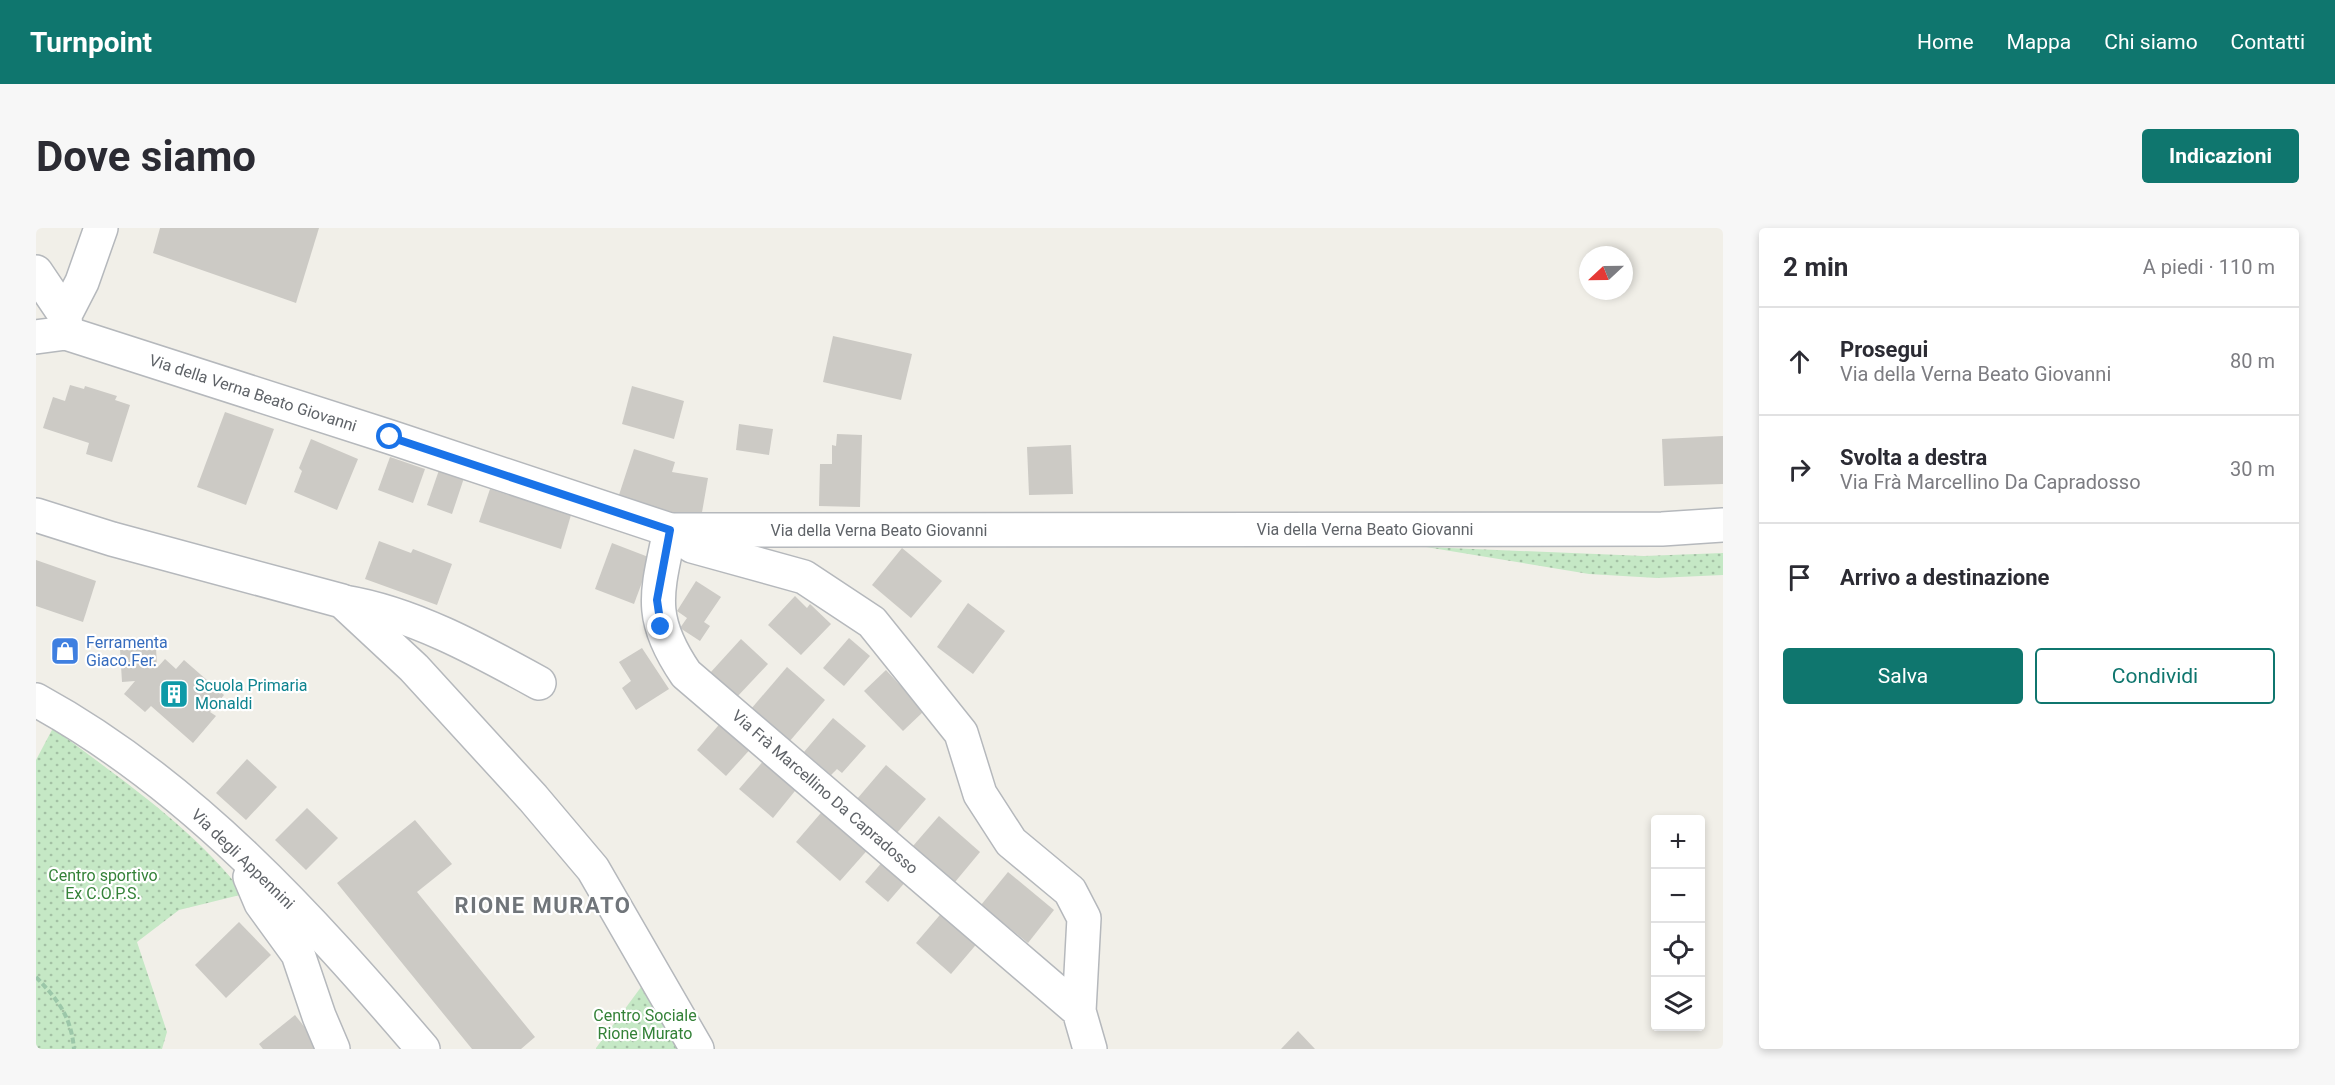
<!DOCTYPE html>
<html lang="it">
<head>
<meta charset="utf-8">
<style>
  body { margin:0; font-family:Roboto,sans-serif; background:#f7f7f7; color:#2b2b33 }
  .controls { position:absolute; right:18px; bottom:18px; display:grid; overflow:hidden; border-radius:6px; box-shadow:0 3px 9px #0003 }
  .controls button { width:54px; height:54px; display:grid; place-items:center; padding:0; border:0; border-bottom:2px solid #e1e1e2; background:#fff; color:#2b2b33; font:30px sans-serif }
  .compass { position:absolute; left:1543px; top:18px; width:54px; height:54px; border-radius:50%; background:#fff; box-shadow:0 3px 9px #0003; rotate:248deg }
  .stop { position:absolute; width:18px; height:18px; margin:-14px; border:4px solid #1a73e8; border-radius:50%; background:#fff }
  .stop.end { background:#1a73e8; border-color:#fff; box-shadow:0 2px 6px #0008 }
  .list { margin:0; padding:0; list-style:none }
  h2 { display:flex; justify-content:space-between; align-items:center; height:78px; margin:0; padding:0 24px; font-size:26px }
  h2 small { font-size:20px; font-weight:400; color:#7c7c81 }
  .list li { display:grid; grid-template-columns:39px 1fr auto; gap:18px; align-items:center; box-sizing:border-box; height:108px; padding:0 24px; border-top:2px solid #e1e1e2 }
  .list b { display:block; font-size:22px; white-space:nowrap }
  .list p { margin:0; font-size:20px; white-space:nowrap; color:#7c7c81 }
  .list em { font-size:20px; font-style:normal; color:#7c7c81 }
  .actions { display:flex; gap:12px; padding:18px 24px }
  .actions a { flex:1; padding:14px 0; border:2px solid #0f766e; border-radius:6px; text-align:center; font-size:21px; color:#0f766e }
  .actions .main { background:#0f766e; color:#fff }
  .icon { flex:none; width:33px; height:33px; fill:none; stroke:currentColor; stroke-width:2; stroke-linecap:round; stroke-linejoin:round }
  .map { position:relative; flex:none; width:1687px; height:821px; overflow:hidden; border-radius:6px }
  header { display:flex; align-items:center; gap:36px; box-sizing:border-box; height:84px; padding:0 30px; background:#0f766e; color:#fff }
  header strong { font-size:28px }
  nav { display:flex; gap:33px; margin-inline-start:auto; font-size:21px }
  .intro { display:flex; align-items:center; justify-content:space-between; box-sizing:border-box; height:144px; padding:0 36px }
  h1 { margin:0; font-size:42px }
  .button { padding:15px 27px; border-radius:6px; background:#0f766e; color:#fff; font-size:21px; font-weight:700 }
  main { display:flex; gap:36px; padding:0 36px }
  aside { flex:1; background:#fff; border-radius:6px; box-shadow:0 3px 9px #0003 }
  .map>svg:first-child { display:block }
  .grass { fill:url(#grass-dots) }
  .building { fill:#cccac5 }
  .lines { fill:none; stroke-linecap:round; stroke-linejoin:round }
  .minor-casing { stroke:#b5b8bc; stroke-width:36 }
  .path { stroke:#9cc7a9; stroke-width:4; stroke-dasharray:6 3; stroke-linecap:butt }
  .minor { stroke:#fff; stroke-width:33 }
  .route { stroke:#1a73e8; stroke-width:8 }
  .labels { text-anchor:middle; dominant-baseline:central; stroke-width:4.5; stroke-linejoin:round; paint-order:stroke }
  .street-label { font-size:16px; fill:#5f6368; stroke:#fff }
  .shop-label { font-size:16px; fill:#366cbe; stroke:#fff; text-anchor:start }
  .culture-label { font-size:16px; fill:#0d838f; stroke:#fff; text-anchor:start }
  .park-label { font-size:16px; fill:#348238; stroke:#fff }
  .district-label { font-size:22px; font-weight:bold; letter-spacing:1.5px; fill:#70757a; stroke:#fff }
</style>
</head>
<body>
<header>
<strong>Turnpoint</strong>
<nav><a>Home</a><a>Mappa</a><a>Chi siamo</a><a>Contatti</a></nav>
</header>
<div class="intro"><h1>Dove siamo</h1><a class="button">Indicazioni</a></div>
<main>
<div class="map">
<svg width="1687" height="821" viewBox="0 0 1687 821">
  <defs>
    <pattern id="grass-dots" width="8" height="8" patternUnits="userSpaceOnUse" patternTransform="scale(1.5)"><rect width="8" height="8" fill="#c5e8c5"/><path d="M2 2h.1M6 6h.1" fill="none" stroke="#a3c0a4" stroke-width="1.8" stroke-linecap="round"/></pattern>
  </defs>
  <rect width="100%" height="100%" fill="#f1efe8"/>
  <g class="grass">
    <polygon points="1390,319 1608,328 1687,325 1687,347 1621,350 1553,346"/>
    <path d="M17 500C84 551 157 599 208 666L143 682 101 714 131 804 126 821H0V532Z"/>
    <polygon points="611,751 654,821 560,821 560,820"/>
  </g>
  <g class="building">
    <polygon points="124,0 283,0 260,75 117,25"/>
    <polygon points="797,108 876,126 865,172 787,154"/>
    <polygon points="34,157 48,161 49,158 81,168 79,172 94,177 76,234 50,226 53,215 7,200 17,169 29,173"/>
    <polygon points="596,158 648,173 638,211 586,196"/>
    <polygon points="189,184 238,201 210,277 161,259"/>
    <polygon points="703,196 737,201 733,227 700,222"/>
    <polygon points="801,206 826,207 824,279 783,278 784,236 796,236 796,217 800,218"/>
    <polygon points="1687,208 1687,256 1628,258 1626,211"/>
    <polygon points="275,211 322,231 301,282 258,264 266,243 263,240"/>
    <polygon points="1035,217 1037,266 993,267 991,219"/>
    <polygon points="598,221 639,234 636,244 672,250 665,290 623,284 582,270"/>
    <polygon points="354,229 389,241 377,275 342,262"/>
    <polygon points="403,242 428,250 416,286 391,277"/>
    <polygon points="454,261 535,287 525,321 443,294"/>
    <polygon points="343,313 375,325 377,321 416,336 401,377 329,351"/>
    <polygon points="576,315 615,330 598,376 559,361"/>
    <polygon points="866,320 906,353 875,390 836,357"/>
    <polygon points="0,332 60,353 47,394 0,378"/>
    <polygon points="660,353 685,369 668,394 674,398 664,413 644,400 651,390 641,383"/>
    <polygon points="759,368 771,380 774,376 795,396 765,427 732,397"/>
    <polygon points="932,375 969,403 937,446 901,419"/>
    <polygon points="813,410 834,428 808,458 787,440"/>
    <polygon points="705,411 732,436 700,470 674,445"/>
    <polygon points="120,419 121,440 129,431 140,441 148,432 188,467 174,484 180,488 157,515 115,478 109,484 88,466 99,453 86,454 84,421"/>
    <polygon points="606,420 633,461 600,482 586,460 595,453 583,434"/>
    <polygon points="751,439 789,472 753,514 715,481"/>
    <polygon points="850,442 888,483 867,503 828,463"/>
    <polygon points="797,490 830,518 806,545 801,541 795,547 768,524"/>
    <polygon points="688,491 718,517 690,548 661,522"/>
    <polygon points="730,530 763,558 737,590 703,561"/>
    <polygon points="211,531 241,559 210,592 180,565"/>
    <polygon points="850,537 890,571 860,606 821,571"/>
    <polygon points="790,579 835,618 804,653 760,614"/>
    <polygon points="271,580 302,610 270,642 239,612"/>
    <polygon points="903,588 944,624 919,654 877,618"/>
    <polygon points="379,592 416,636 381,664 499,809 485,821 436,821 301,655"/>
    <polygon points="848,632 871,652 852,674 829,654"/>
    <polygon points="972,644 1018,682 992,715 945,677"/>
    <polygon points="909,681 944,712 915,746 880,715"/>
    <polygon points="203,694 235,727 190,770 159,737"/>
    <polygon points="259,787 286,821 227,821 223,816"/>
    <polygon points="1262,803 1279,821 1245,821"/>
  </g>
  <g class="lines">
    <g class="minor-casing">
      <g id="minor">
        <polyline points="0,44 29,87"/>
        <polyline points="30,105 29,87 46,54 65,0"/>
        <polyline points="0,109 30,105 354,209 634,302 1626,301 1687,297"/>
        <polyline points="0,287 76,311 306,373 378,440 497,570 557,641 661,821"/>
        <path d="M308 374C376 385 443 422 503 455"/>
        <path d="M0 472C154 556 274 689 387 821"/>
        <polyline points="214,649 225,675 262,726 283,788 297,821"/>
        <path d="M1043 783 650 446C611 389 621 365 634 302L656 318 768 349 836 394 877 445 925 505 944 566 975 614 1034 663 1048 690 1043 783 1054 821"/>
      </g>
    </g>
    <path class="path" d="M0 749C22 772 35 788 38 821"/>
    <use href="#minor" class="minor"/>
  </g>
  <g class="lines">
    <polyline class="route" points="354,209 634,302 621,372 625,399"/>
  </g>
  <defs>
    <g id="shop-square" transform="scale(1.5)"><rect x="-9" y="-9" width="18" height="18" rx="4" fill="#3f7fe0" stroke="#fff"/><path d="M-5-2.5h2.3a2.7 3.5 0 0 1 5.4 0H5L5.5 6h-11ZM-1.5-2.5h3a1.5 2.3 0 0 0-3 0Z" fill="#fff"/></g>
    <g id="building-square" transform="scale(1.5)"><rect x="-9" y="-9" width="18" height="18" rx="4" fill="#0f9aa8" stroke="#fff"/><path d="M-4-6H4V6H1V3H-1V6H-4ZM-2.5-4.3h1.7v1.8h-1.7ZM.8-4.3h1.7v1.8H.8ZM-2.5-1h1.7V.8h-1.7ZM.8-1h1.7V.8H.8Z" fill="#fff"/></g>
  </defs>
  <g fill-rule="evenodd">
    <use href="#shop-square" x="29" y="423"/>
    <use href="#building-square" x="138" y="466"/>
  </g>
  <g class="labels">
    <g class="street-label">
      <text transform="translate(217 165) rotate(18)">Via della Verna Beato Giovanni</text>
      <text x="1329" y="301">Via della Verna Beato Giovanni</text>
      <text x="843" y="302">Via della Verna Beato Giovanni</text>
      <text transform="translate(789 564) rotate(41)">Via Frà Marcellino Da Capradosso</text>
      <text transform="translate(207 631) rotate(44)">Via degli Appennini</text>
    </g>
    <g class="shop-label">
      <text x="50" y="414">Ferramenta<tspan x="50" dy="18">Giaco.Fer.</tspan></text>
    </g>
    <g class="culture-label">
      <text x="159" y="457">Scuola Primaria<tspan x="159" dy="18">Monaldi</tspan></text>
    </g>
    <g class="park-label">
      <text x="67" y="647">Centro sportivo<tspan x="67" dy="18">Ex C.O.P.S.</tspan></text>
      <text x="609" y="787">Centro Sociale<tspan x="609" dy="18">Rione Murato</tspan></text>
    </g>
    <g class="district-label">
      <text x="507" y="677">RIONE MURATO</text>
    </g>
  </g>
</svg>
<div class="controls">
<button>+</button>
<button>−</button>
<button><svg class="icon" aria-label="locate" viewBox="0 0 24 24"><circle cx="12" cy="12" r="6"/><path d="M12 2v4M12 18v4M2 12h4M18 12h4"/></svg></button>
<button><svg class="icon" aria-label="layers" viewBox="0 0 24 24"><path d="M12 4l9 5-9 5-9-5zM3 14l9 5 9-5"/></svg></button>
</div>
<svg class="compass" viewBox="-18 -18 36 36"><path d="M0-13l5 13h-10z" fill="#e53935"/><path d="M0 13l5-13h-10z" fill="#7c7c81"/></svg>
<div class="stop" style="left:354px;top:209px"></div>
<div class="stop end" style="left:625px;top:399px"></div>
</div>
<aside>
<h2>2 min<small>A piedi · 110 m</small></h2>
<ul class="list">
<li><svg class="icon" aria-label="ahead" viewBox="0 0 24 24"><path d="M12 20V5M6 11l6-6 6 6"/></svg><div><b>Prosegui</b><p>Via della Verna Beato Giovanni</p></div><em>80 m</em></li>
<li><svg class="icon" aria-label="right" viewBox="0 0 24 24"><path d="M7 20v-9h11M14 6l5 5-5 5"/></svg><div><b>Svolta a destra</b><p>Via Frà Marcellino Da Capradosso</p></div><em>30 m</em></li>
<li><svg class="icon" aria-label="arrive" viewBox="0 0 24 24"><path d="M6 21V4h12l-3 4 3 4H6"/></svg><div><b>Arrivo a destinazione</b></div></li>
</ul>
<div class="actions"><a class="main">Salva</a><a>Condividi</a></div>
</aside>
</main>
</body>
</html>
